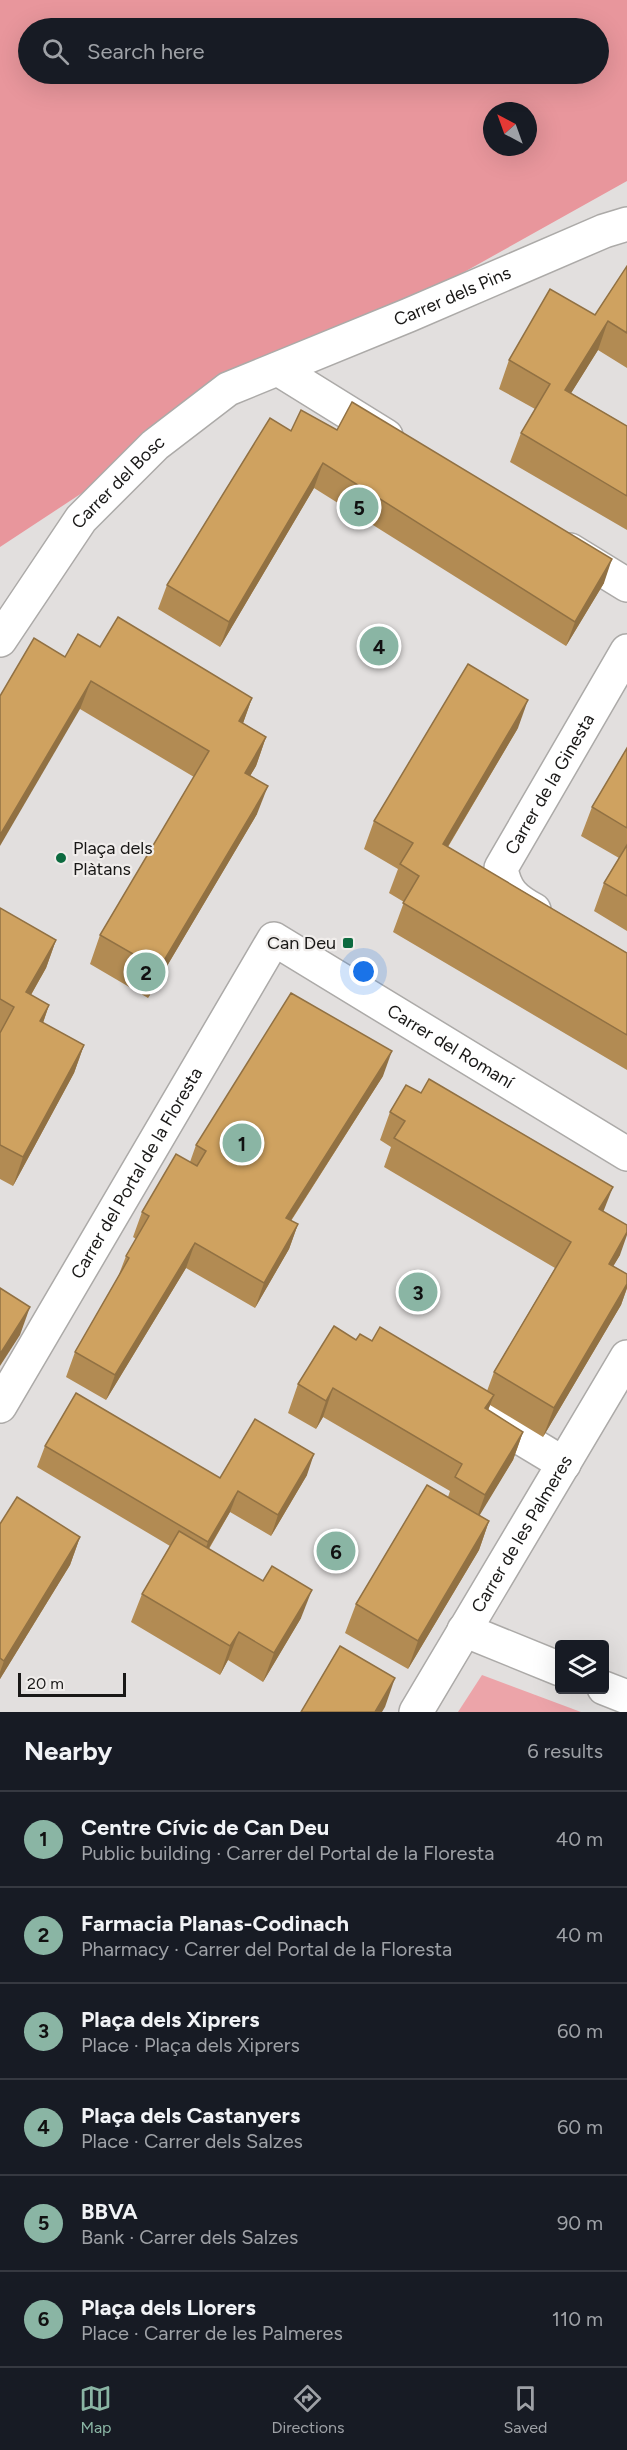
<!DOCTYPE html>
<html lang="en">
<head>
<meta charset="utf-8">
<style>
  body { margin:0; font-family:Figtree,sans-serif; background:#20242c; color:#f1f3f6 }
  .controls { position:absolute; right:18px; bottom:18px; display:grid; overflow:hidden; border-radius:6px; box-shadow:0 6px 24px #0002 }
  .controls button { width:54px; height:54px; display:grid; place-items:center; padding:0; border:0; border-bottom:2px solid #363941; background:#171b24; color:#f1f3f6; font:30px sans-serif }
  .compass { position:absolute; left:483px; top:102px; width:54px; height:54px; border-radius:50%; background:#171b24; box-shadow:0 6px 24px #0002; rotate:319deg }
  .scale { position:absolute; left:18px; bottom:15px; width:108px; box-sizing:border-box; padding-left:6px; border:3px solid #191817; border-top:0; font-size:16px; line-height:21px; white-space:nowrap; color:#191817; -webkit-text-stroke:4px #f0edeb; paint-order:stroke }
  .you { position:absolute; left:364px; top:972px; width:21px; height:21px; margin:-15px; border:4px solid #fff; border-radius:50%; background:#1a73e8; box-shadow:0 0 0 9px #1a73e833 }
  .badge { display:grid; place-items:center; width:39px; height:39px; border-radius:50%; background:#8ab5a4; color:#111; font-size:20px; font-weight:700 }
  .pin { position:absolute; translate:-50% -50%; border:3px solid #fff; box-shadow:0 2px 6px #0006 }
  .list { margin:0; padding:0; list-style:none }
  h2 { display:flex; justify-content:space-between; align-items:center; height:78px; margin:0; padding:0 24px; font-size:26px }
  h2 small { font-size:20px; font-weight:400; color:#9ea1a6 }
  .list li { display:grid; grid-template-columns:39px 1fr auto; gap:18px; align-items:center; box-sizing:border-box; height:96px; padding:0 24px; border-top:2px solid #363941 }
  .list b { display:block; font-size:22px; white-space:nowrap }
  .list p { margin:0; font-size:20px; white-space:nowrap; color:#9ea1a6 }
  .list em { font-size:20px; font-style:normal; color:#9ea1a6 }
  .icon { flex:none; width:33px; height:33px; fill:none; stroke:currentColor; stroke-width:2; stroke-linecap:round; stroke-linejoin:round }
  .map { position:relative; flex:none; width:627px; height:1712px; overflow:hidden }
  .search { position:absolute; background:#171b24; box-shadow:0 6px 24px #0002; left:18px; right:18px; top:18px; height:66px; display:flex; align-items:center; gap:15px; box-sizing:border-box; padding:0 21px; border-radius:33px; color:#9ea1a6; font-size:22px }
  .sheet { height:654px; background:#171b24 }
  nav { display:flex; justify-content:space-around; align-items:center; box-sizing:border-box; height:84px; border-top:2px solid #363941; background:#171b24; font-size:16px; color:#9ea1a6 }
  nav a { display:grid; justify-items:center; gap:3px }
  nav .on { color:#8ab5a4 }
  .map>svg:first-child { display:block }
  .green { fill:#eca4a9 }
  .forest { fill:#e8969c; fill-rule:evenodd }
  .lines { fill:none; stroke-linecap:round; stroke-linejoin:round }
  .minor-casing { stroke:#acaaa8; stroke-width:36 }
  .minor { stroke:#fff; stroke-width:33 }
  .wall { fill:#b28b53 }
  .shaded-wall { fill:#917143 }
  .building { fill:#cfa260; stroke:#917143; stroke-width:1.5 }
  .poi-dot { fill:#0c6a3f; stroke:#f0edeb; stroke-width:2 }
  .labels { text-anchor:middle; dominant-baseline:central; stroke-width:4.5; stroke-linejoin:round; paint-order:stroke }
  .street-label { font-size:18px; fill:#191817; stroke:#f0edeb }
  .poi-label { font-size:18px; fill:#191817; stroke:#f0edeb; text-anchor:start }
</style>
</head>
<body>
<div class="map">
<svg width="627" height="1712" viewBox="0 0 627 1712">
  <rect width="100%" height="100%" fill="#e2dfde"/>
  <polygon class="green" points="482,1675 581,1712 458,1712"/>
  <path class="forest" d="M0 0H627V181L155 445 0 547ZM28 28H598V74H28ZM492 111H528V147H492Z"/>
  <g class="lines">
    <g class="minor-casing">
      <g id="minor">
        <polyline points="278,369 386,436"/>
        <polyline points="570,550 627,585"/>
        <path id="s1" d="M0 640 81 519 155 445 228 389 409 315 604 231 627 224"/>
        <path id="s2" d="M534 910C514 899 505 891 501 868L627 651"/>
        <path id="s3" d="M0 1406 274 939 627 1154"/>
        <polyline points="483,1415 564,1464"/>
        <polyline points="464,1630 560,1669"/>
        <polyline points="604,1688 627,1697"/>
        <path id="s4" d="M416 1712 627 1357"/>
      </g>
    </g>
    <use href="#minor" class="minor"/>
  </g>
  <g class="wall">
    <polygon points="627,266 627,368 598,350 571,393 627,426 627,530 510,462 521,433 535,409 499,389 509,360 595,315"/>
    <polygon points="291,431 604,583 566,646 314,488 220,647 158,609 167,585"/>
    <polygon points="100,647 252,698 243,723 266,737 256,766 250,776 257,814 148,998 90,964 100,935 194,777 80,709 65,657"/>
    <polygon points="518,728 448,847 627,953 627,1070 393,932 404,902 389,893 398,869 364,849 374,821"/>
    <polygon points="627,748 627,931 594,911 604,883 619,858 581,836 592,807"/>
    <polygon points="0,908 56,940 46,968 31,995 49,1005 43,1023 84,1045 74,1073 13,1186 0,1179"/>
    <polygon points="383,1076 291,1221 298,1224 289,1249 255,1308 186,1268 106,1400 66,1377 75,1352 118,1277 126,1256 136,1239 133,1237 142,1212 190,1162 196,1145"/>
    <polygon points="390,1112 604,1211 620,1255 613,1266 627,1274 627,1288 621,1305 543,1437 490,1405 488,1410 523,1432 513,1460 479,1515 489,1521 479,1550 408,1669 345,1633 356,1604 448,1497 450,1491 323,1417 316,1429 288,1413 298,1384 356,1340 372,1341 487,1391 494,1372 555,1268 384,1167 391,1147 380,1140"/>
    <polygon points="45,1446 220,1478 307,1475 271,1536 230,1512 209,1549 301,1618 263,1682 228,1660 220,1675 131,1622 142,1594 170,1546 37,1467"/>
    <polygon points="0,1524 80,1537 70,1565 0,1679"/>
  </g>
  <g class="shaded-wall">
    <polygon points="608,321 598,350 555,419 565,390"/>
    <polygon points="323,463 314,488 220,647 229,622"/>
    <polygon points="612,559 604,583 566,646 575,622"/>
    <polygon points="91,681 80,709 0,846 0,835"/>
    <polygon points="252,698 242,726 239,721"/>
    <polygon points="528,700 518,728 432,873 443,844"/>
    <polygon points="266,737 256,766 235,801 245,773"/>
    <polygon points="268,786 257,814 148,998 159,969"/>
    <polygon points="56,940 46,968 16,1021 26,992"/>
    <polygon points="49,1005 39,1034 40,1021"/>
    <polygon points="84,1045 74,1073 13,1186 23,1157"/>
    <polygon points="392,1051 383,1076 277,1242 286,1218"/>
    <polygon points="613,1187 602,1215 599,1209"/>
    <polygon points="298,1224 289,1249 255,1308 264,1283"/>
    <polygon points="627,1232 627,1235 620,1255 598,1292 609,1264"/>
    <polygon points="195,1243 186,1268 106,1400 115,1375"/>
    <polygon points="627,1284 627,1288 621,1305 543,1437 554,1408"/>
    <polygon points="30,1307 20,1335 0,1366 0,1354"/>
    <polygon points="333,1388 323,1417 316,1429 326,1401"/>
    <polygon points="494,1395 483,1423 485,1408"/>
    <polygon points="523,1432 513,1460 475,1523 485,1495"/>
    <polygon points="314,1454 307,1475 271,1536 278,1515"/>
    <polygon points="238,1491 230,1512 200,1563 208,1542"/>
    <polygon points="489,1521 479,1550 408,1669 418,1641"/>
    <polygon points="80,1537 70,1565 0,1679 0,1672 4,1661"/>
    <polygon points="312,1590 301,1618 263,1682 274,1653"/>
    <polygon points="239,1632 228,1660 220,1675 230,1646"/>
    <polygon points="395,1678 385,1707 382,1712 375,1712"/>
  </g>
  <g class="building">
    <polygon points="627,266 627,333 608,321 565,390 627,426 627,496 521,433 550,384 509,360 550,289 595,315"/>
    <polygon points="352,402 612,559 575,622 323,463 229,622 167,585 270,418 291,431 301,410 337,430"/>
    <polygon points="118,617 252,698 239,721 266,737 245,773 268,786 159,969 100,935 209,751 91,681 0,835 0,696 34,638 65,657 78,634 100,647"/>
    <polygon points="468,664 528,700 443,844 627,953 627,1035 403,903 419,876 400,864 413,843 374,821"/>
    <polygon points="627,748 627,828 592,807"/>
    <polygon points="627,845 627,896 604,883"/>
    <polygon points="0,908 56,940 26,992 49,1005 40,1021 84,1045 23,1157 0,1145 0,1033 14,1007 0,999"/>
    <polygon points="291,993 392,1051 286,1218 298,1224 264,1283 195,1243 115,1375 75,1352 129,1258 126,1256 149,1216 142,1212 176,1154 197,1166 206,1151 196,1145"/>
    <polygon points="429,1079 613,1187 599,1209 627,1225 627,1232 609,1264 627,1274 627,1284 554,1408 494,1372 571,1242 394,1138 405,1121 390,1112 406,1085 421,1093"/>
    <polygon points="0,1288 30,1307 0,1354"/>
    <polygon points="334,1326 356,1340 360,1334 372,1341 380,1327 494,1395 485,1408 523,1432 485,1495 455,1477 462,1464 333,1388 326,1401 298,1384"/>
    <polygon points="76,1393 220,1478 255,1419 314,1454 278,1515 238,1491 208,1542 45,1446"/>
    <polygon points="427,1485 489,1521 418,1641 356,1604"/>
    <polygon points="17,1497 80,1537 4,1661 0,1658 0,1524"/>
    <polygon points="179,1531 263,1581 272,1566 312,1590 274,1653 239,1632 230,1646 142,1594"/>
    <polygon points="340,1646 395,1678 375,1712 301,1712"/>
  </g>
  <g class="poi-dot">
    <circle cx="61" cy="858" r="6"/>
    <rect x="342" y="937" width="12" height="12" rx="3"/>
  </g>
  <g class="labels">
    <g class="street-label">
      <text stroke="none"><textPath href="#s1" startOffset="585">Carrer dels Pins</textPath></text>
      <text stroke="none"><textPath href="#s1" startOffset="198">Carrer del Bosc</textPath></text>
      <text stroke="none"><textPath href="#s2" startOffset="153">Carrer de la Ginesta</textPath></text>
      <text stroke="none"><textPath href="#s3" startOffset="748">Carrer del Romaní</textPath></text>
      <text stroke="none"><textPath href="#s3" startOffset="270">Carrer del Portal de la Floresta</textPath></text>
      <text stroke="none"><textPath href="#s4" startOffset="207">Carrer de les Palmeres</textPath></text>
    </g>
    <g class="poi-label">
      <text x="73" y="848">Plaça dels<tspan x="73" dy="21">Plàtans</tspan></text>
      <text x="336" y="943" text-anchor="end">Can Deu</text>
    </g>
  </g>
</svg>
<div class="controls">
<button><svg class="icon" aria-label="layers" viewBox="0 0 24 24"><path d="M12 4l9 5-9 5-9-5zM3 14l9 5 9-5"/></svg></button>
</div>
<svg class="compass" viewBox="-18 -18 36 36"><path d="M0-13l5 13h-10z" fill="#e53935"/><path d="M0 13l5-13h-10z" fill="#9ea1a6"/></svg>
<div class="scale">20 m</div>
<div class="you"></div>
<div class="pin badge" style="left:242px;top:1143px">1</div>
<div class="pin badge" style="left:146px;top:972px">2</div>
<div class="pin badge" style="left:418px;top:1292px">3</div>
<div class="pin badge" style="left:379px;top:646px">4</div>
<div class="pin badge" style="left:359px;top:507px">5</div>
<div class="pin badge" style="left:336px;top:1551px">6</div>
<div class="search"><svg class="icon" aria-label="search" viewBox="0 0 24 24"><circle cx="10" cy="10" r="6"/><path d="M15 15l6 6"/></svg>Search here</div>
</div>
<section class="sheet">
<h2>Nearby<small>6 results</small></h2>
<ul class="list">
<li><span class="badge">1</span><div><b>Centre Cívic de Can Deu</b><p>Public building · Carrer del Portal de la Floresta</p></div><em>40 m</em></li>
<li><span class="badge">2</span><div><b>Farmacia Planas-Codinach</b><p>Pharmacy · Carrer del Portal de la Floresta</p></div><em>40 m</em></li>
<li><span class="badge">3</span><div><b>Plaça dels Xiprers</b><p>Place · Plaça dels Xiprers</p></div><em>60 m</em></li>
<li><span class="badge">4</span><div><b>Plaça dels Castanyers</b><p>Place · Carrer dels Salzes</p></div><em>60 m</em></li>
<li><span class="badge">5</span><div><b>BBVA</b><p>Bank · Carrer dels Salzes</p></div><em>90 m</em></li>
<li><span class="badge">6</span><div><b>Plaça dels Llorers</b><p>Place · Carrer de les Palmeres</p></div><em>110 m</em></li>
</ul>
</section>
<nav>
<a class="on"><svg class="icon" aria-label="map" viewBox="0 0 24 24"><path d="M3 6l6-2 6 2 6-2v14l-6 2-6-2-6 2zM9 4v14M15 6v14"/></svg>Map</a>
<a><svg class="icon" aria-label="directions" viewBox="0 0 24 24"><path d="M12 3l9 9-9 9-9-9zM9 14v-3h6M13 9l2 2-2 2"/></svg>Directions</a>
<a><svg class="icon" aria-label="saved" viewBox="0 0 24 24"><path d="M7 4h10v16l-5-4-5 4z"/></svg>Saved</a>
</nav>
</body>
</html>
